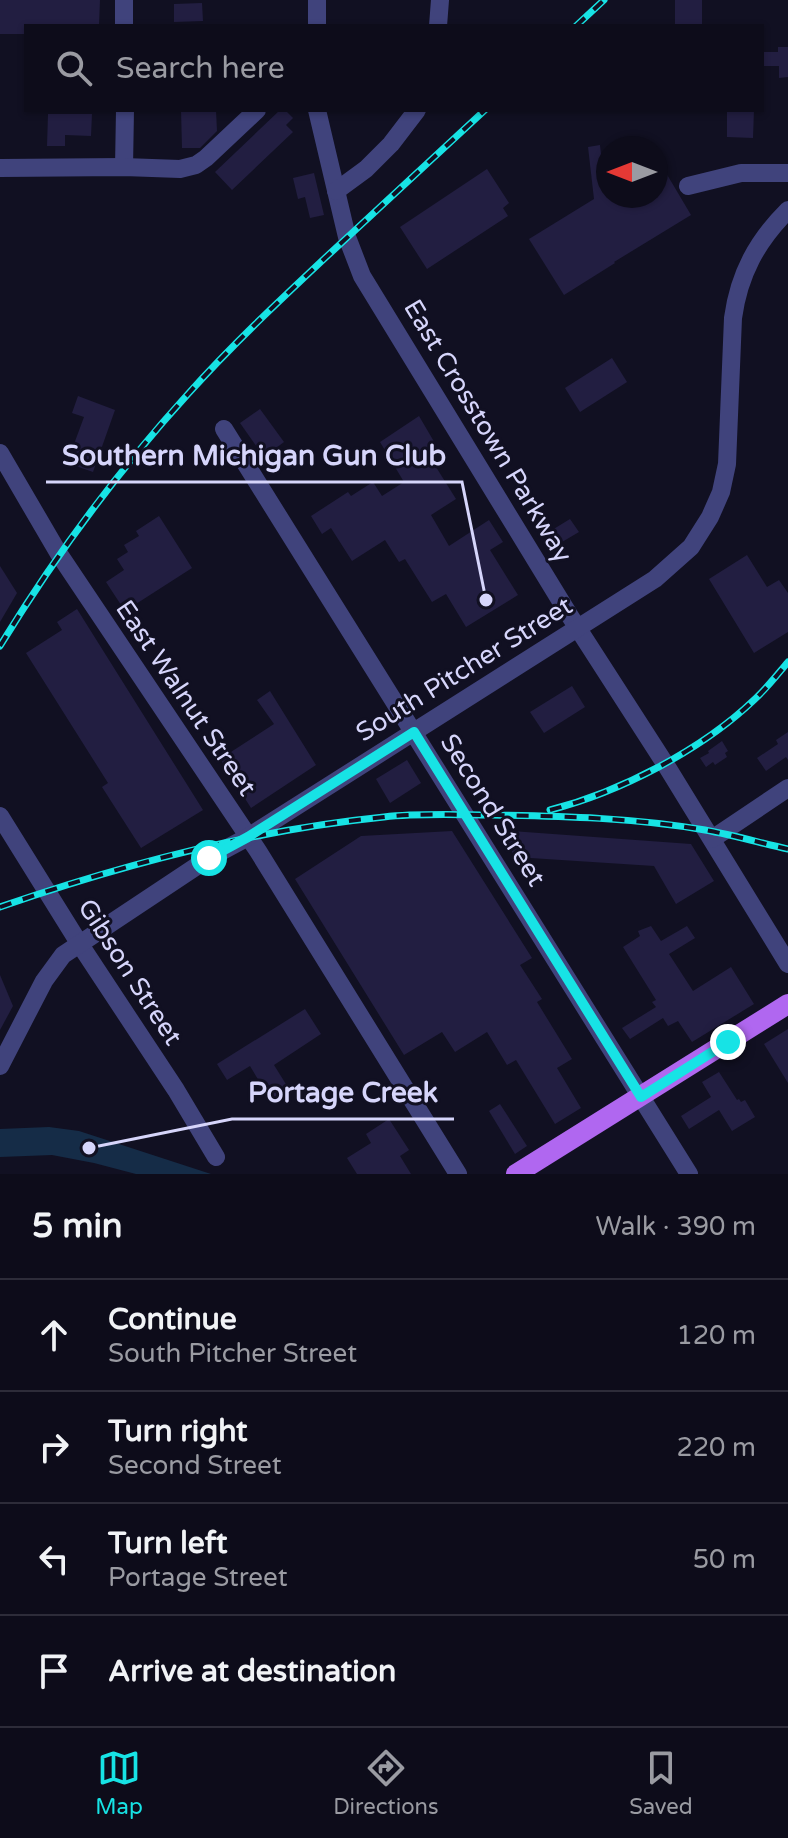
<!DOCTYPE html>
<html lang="en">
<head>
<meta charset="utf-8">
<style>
  body { margin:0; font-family:"Varela Round",sans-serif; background:#161523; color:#f1f3f6 }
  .compass { position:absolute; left:596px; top:136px; width:72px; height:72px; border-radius:50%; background:#0d0c1a; box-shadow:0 2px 6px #0004; rotate:270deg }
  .stop { position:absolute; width:24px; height:24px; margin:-18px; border:6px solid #17e3e5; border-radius:50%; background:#fff }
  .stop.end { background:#17e3e5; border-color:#fff; box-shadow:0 2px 8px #0008 }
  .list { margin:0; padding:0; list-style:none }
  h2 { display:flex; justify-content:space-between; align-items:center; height:104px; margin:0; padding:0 32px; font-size:34px }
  h2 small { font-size:26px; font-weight:400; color:#9a9ba2 }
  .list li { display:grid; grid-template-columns:52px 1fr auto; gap:24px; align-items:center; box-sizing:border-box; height:112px; padding:0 32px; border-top:2px solid #2d2c39 }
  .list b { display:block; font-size:30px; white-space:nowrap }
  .list p { margin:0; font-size:26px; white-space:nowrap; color:#9a9ba2 }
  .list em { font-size:26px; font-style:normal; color:#9a9ba2 }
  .icon { flex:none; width:44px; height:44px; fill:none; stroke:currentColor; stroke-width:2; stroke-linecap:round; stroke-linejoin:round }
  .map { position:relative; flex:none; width:788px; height:1174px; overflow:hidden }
  .search { position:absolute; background:#0d0c1a; box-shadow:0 2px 6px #0004; left:24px; right:24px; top:24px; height:88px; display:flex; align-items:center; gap:20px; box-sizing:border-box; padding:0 28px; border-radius:0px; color:#9a9ba2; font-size:30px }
  .sheet { height:552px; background:#0d0c1a }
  nav { display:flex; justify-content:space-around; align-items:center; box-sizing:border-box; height:112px; border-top:2px solid #2d2c39; background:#0d0c1a; font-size:22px; color:#9a9ba2 }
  nav a { display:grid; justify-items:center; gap:4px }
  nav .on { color:#17e3e5 }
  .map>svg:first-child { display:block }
  .water { fill:#152c47 }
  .building { fill:#221e41 }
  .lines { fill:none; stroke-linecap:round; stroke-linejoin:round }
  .minor { stroke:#40437c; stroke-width:18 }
  .major { stroke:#b067f0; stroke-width:20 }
  .rail-casing { stroke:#17e3e5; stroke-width:7 }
  .rail { stroke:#111022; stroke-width:4; stroke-dasharray:12; stroke-linecap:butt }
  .route { stroke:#17e3e5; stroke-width:10 }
  .labels { text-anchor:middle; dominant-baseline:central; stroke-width:6; stroke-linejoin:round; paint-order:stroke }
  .street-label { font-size:26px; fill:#d6d5fb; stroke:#111022 }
  .leader { fill:none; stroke:#d6d5fb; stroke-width:3 }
  .callout-dot { fill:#d6d5fb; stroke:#111022; stroke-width:3 }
  .callout-label { font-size:28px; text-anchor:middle; font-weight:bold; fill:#d6d5fb; stroke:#111022; stroke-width:6; stroke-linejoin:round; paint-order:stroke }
</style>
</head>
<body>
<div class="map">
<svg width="788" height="1174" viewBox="0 0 788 1174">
  <rect width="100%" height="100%" fill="#111022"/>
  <polygon class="water" points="49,1127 79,1131 211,1174 136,1174 94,1163 52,1155 0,1157 0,1129"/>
  <g class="building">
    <polygon points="0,0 100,0 99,26 26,26 26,34 0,34"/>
    <rect x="675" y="0" width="27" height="26"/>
    <polygon points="202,3 203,21 174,22 174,4"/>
    <polygon points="778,47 788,47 788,77 779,78 779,66 764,66 764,52 778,52"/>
    <polygon points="181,110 216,110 217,131 200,148 182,148"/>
    <polygon points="280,110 285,110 293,118 286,125 293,132 232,190 215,172"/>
    <polygon points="727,110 754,110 753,138 727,137"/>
    <polygon points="48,114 92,114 91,136 65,135 65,146 47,146"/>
    <polygon points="600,145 605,191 608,189 608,196 656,196 656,156 691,215 614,262 615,263 564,295 529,239 594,199 588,147"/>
    <polygon points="487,169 509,203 503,208 508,216 427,269 400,227"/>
    <polygon points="314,173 324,215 310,218 305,197 298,199 293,178"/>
    <polygon points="612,358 627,382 580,412 565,388"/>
    <polygon points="78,396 115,410 93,472 67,463 84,417 72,413"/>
    <polygon points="260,409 284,442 264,457 240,423"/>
    <polygon points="419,416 436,445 426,451 456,499 431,515 449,546 489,520 503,542 490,550 518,595 466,627 446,594 432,602 405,559 399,562 385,540 352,561 331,528 322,534 311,516 348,492 351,496 373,482 382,496 404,482 380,442"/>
    <polygon points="159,516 192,568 125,611 106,582 124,570 117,559 128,552 124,545 139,536 136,531"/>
    <polygon points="570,519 579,532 562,542 560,537 558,538 552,530"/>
    <polygon points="747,555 767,587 779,580 788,593 788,632 754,653 709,579"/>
    <polygon points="0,566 17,593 0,622"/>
    <polygon points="77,609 203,810 141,848 102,787 108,783 26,653 62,630 57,622"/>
    <polygon points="572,686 585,707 544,733 530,712"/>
    <polygon points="270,691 316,765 251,808 220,759 274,724 257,700"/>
    <polygon points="788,732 788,760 786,757 766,771 757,758 778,744 776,740"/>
    <polygon points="722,741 728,751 725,753 727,757 715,765 713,762 706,767 700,758 709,753 708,751"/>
    <polygon points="407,760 421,783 390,803 376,779"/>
    <polygon points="499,830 691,844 714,881 676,904 654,866 515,857"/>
    <polygon points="452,831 532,958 520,965 542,999 537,1002 572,1059 557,1068 581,1108 555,1124 516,1060 507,1065 487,1032 455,1052 442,1032 404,1055 295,879 361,836"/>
    <polygon points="651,926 661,941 687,926 695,938 669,954 693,991 731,967 754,1004 692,1042 678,1021 668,1026 663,1018 630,1039 622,1028 656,1007 652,1002 656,1000 623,947 640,936 638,931"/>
    <polygon points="0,975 13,1006 0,1030"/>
    <polygon points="305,1009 321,1034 274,1065 289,1089 274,1099 264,1084 262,1086 250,1066 227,1080 217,1064"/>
    <polygon points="788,1029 788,1083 764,1044"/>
    <polygon points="719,1072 737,1100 739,1099 741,1102 745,1100 755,1117 732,1131 719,1110 689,1129 681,1116 711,1097 702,1082"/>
    <polygon points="500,1104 527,1146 515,1154 489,1111"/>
    <polygon points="389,1119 409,1150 400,1156 411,1174 357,1174 347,1158 371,1143 366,1134"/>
  </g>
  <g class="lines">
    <g class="minor">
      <polyline points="124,0 124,26"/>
      <polyline points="317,0 317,26"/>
      <polyline points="438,26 440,0"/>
      <polyline points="317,110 347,237 362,276 568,613 664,762 788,964"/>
      <polyline points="124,167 125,110"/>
      <polyline points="0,168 124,167 180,169 196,165 206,158 257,110"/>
      <polyline points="688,186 741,173 788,173"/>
      <polyline points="336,191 366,169 391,144 417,110"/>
      <polyline points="224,429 689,1174"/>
      <polyline points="0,453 59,554 258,851 458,1174"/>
      <polyline points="0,816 79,943 176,1090 216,1157"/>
      <polyline points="712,839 788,788"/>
      <path d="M0 1066 44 981 63 955 209 858 248 837 655 579 691 547 710 517 721 492 727 464 733 318C739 274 757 241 788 210"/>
    </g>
    <polyline class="major" points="516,1174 788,1004"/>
    <g class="rail-casing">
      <g id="rail">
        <polyline points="576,26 604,0"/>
        <path d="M0 646C55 556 117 472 188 394 231 346 278 302 325 258 379 208 432 159 485 110"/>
        <path d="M550 810C620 792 702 750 755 699 767 688 777 675 788 662"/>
        <path d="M0 907C124 864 253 830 384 817 419 813 457 815 493 815 564 816 635 818 705 830 733 835 761 843 788 849"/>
      </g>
    </g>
    <use href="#rail" class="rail"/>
  </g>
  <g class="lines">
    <polyline class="route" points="209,858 248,837 414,732 641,1097 728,1042"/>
  </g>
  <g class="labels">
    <g class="street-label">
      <text transform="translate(488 431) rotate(59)">East Crosstown Parkway</text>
      <text transform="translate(464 669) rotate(-32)">South Pitcher Street</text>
      <text transform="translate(186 698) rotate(56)">East Walnut Street</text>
      <text transform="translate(493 810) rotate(58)">Second Street</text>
      <text transform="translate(130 972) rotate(57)">Gibson Street</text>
    </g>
  </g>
  <path class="leader" d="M486 600L462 482H46M89 1148L232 1119H454"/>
  <g class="callout-dot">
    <circle cx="486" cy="600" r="8"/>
    <circle cx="89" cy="1148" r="8"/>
  </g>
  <g class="callout-label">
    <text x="254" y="465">Southern Michigan Gun Club</text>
    <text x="343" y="1102">Portage Creek</text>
  </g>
</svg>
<svg class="compass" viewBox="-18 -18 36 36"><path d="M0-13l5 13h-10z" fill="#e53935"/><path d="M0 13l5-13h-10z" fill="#9a9ba2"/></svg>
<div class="stop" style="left:209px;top:858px"></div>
<div class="stop end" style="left:728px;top:1042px"></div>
<div class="search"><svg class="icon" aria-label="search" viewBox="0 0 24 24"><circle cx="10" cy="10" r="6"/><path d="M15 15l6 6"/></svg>Search here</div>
</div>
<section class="sheet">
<h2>5 min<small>Walk · 390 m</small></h2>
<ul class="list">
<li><svg class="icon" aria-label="ahead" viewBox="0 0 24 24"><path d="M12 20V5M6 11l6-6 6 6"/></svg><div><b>Continue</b><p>South Pitcher Street</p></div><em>120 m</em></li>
<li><svg class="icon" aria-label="right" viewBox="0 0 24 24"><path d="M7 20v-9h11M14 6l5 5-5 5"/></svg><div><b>Turn right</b><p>Second Street</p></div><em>220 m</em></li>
<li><svg class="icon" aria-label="left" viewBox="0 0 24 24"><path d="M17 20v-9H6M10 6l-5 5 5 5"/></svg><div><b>Turn left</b><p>Portage Street</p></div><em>50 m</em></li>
<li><svg class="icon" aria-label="arrive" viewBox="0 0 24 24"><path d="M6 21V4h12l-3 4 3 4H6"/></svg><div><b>Arrive at destination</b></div></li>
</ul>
</section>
<nav>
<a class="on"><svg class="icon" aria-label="map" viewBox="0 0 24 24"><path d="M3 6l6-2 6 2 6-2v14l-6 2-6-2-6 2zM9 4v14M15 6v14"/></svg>Map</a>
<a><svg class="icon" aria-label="directions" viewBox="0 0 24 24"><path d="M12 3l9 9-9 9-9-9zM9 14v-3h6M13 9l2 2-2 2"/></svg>Directions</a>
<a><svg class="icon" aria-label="saved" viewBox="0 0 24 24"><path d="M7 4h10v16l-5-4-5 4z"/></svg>Saved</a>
</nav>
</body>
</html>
